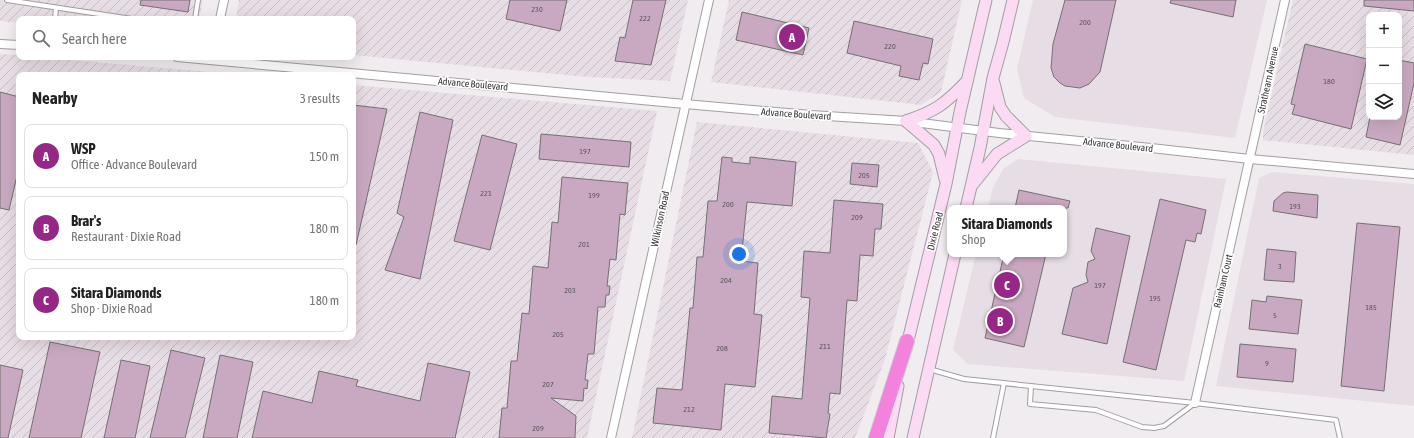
<!DOCTYPE html>
<html lang="en">
<head>
<meta charset="utf-8">
<style>
  body { margin:0; font-family:"Asap Condensed",sans-serif; background:#f6f6f6; color:#222 }
  .controls { position:absolute; right:12px; top:12px; display:grid; overflow:hidden; border-radius:8px; box-shadow:0 4px 16px #0002 }
  .controls button { width:36px; height:36px; display:grid; place-items:center; padding:0; border:0; border-bottom:1px solid #e0e0e0; background:#fff; color:#222; font:20px sans-serif }
  .you { position:absolute; left:739px; top:254px; width:14px; height:14px; margin:-10px; border:3px solid #fff; border-radius:50%; background:#1a73e8; box-shadow:0 0 0 6px #1a73e833 }
  .badge { display:grid; place-items:center; width:26px; height:26px; border-radius:50%; background:#972786; color:#fff; font-size:13px; font-weight:700 }
  .pin { position:absolute; translate:-50% -50%; border:2px solid #fff; box-shadow:0 1px 4px #0006 }
  .popup { position:absolute; left:947px; top:205px; width:120px; height:52px; box-sizing:border-box; display:grid; place-content:center; border-radius:8px; background:#fff; filter:drop-shadow(0 1px 3px #0005); font-size:13px; white-space:nowrap; color:#767676 }
  .popup b { font-size:15px; color:#222 }
  .popup::after { content:''; position:absolute; left:50%; top:100%; margin-left:-8px; border:8px solid transparent; border-top-color:#fff }
  .list { margin:0; padding:0; list-style:none }
  h2 { display:flex; justify-content:space-between; align-items:center; height:52px; margin:0; padding:0 16px; font-size:17px }
  h2 small { font-size:13px; font-weight:400; color:#767676 }
  .list li { display:grid; grid-template-columns:26px 1fr auto; gap:12px; align-items:center; box-sizing:border-box; height:64px; margin:0 8px 8px; padding:0 8px; border:1px solid #e0e0e0; border-radius:8px }
  .list b { display:block; font-size:15px; white-space:nowrap }
  .list p { margin:0; font-size:13px; white-space:nowrap; color:#767676 }
  .list em { font-size:13px; font-style:normal; color:#767676 }
  .icon { flex:none; width:22px; height:22px; fill:none; stroke:currentColor; stroke-width:2; stroke-linecap:round; stroke-linejoin:round }
  .map { position:relative; flex:none; width:1414px; height:438px; overflow:hidden }
  .search { position:absolute; background:#fff; box-shadow:0 4px 16px #0002; left:16px; top:16px; width:340px; height:44px; display:flex; align-items:center; gap:10px; box-sizing:border-box; padding:0 14px; border-radius:8px; color:#767676; font-size:15px }
  .panel { position:absolute; background:#fff; box-shadow:0 4px 16px #0002; left:16px; top:72px; width:340px; height:268px; border-radius:8px }
  .map>svg:first-child { display:block }
  .built { fill:#e7dde4 }
  .industrial { fill:url(#industrial-furrows); fill-rule:evenodd }
  .building { fill:#c9a9c1; stroke:#747073 }
  .lines { fill:none; stroke-linecap:round; stroke-linejoin:round }
  .lane-casing { stroke:#a39ea1; stroke-width:6 }
  .street-casing { stroke:#a39ea1; stroke-width:10 }
  .secondary-casing { stroke:#a39ea1; stroke-width:13 }
  .highway-casing { stroke:#cccbcb; stroke-width:16 }
  .lane { stroke:#fff; stroke-width:4 }
  .street { stroke:#fff; stroke-width:8 }
  .secondary { stroke:#fbdaf4; stroke-width:11 }
  .highway { stroke:#f282db; stroke-width:14 }
  .labels { text-anchor:middle; dominant-baseline:central; stroke-width:3.5; stroke-linejoin:round; paint-order:stroke }
  .number-label { font-size:8px; fill:#5d545a }
  .street-label { font-size:10px; fill:#393738; stroke:#fff }
</style>
</head>
<body>
<div class="map">
<svg width="1414" height="438" viewBox="0 0 1414 438">
  <defs>
    <pattern id="industrial-furrows" width="10" height="10" patternUnits="userSpaceOnUse"><rect width="10" height="10" fill="#e7dde4"/><path d="M-1 1l2-2M0 10L10 0M9 11l2-2" fill="none" stroke="#c7bec4"/></pattern>
  </defs>
  <rect width="100%" height="100%" fill="#f1ecf0"/>
  <g class="built">
    <polygon points="1033,0 1267,0 1235,138 1055,117 1024,98 1017,69"/>
    <polygon points="1018,159 1226,179 1184,381 968,364 953,350 976,254 1064,254 1064,208 988,208 993,187 1004,168"/>
    <polygon points="1272,172 1414,184 1414,406 1216,386 1259,178"/>
  </g>
  <g class="industrial">
    <polygon points="0,0 203,0 199,19 19,19 19,23 0,21"/>
    <polygon points="239,0 688,0 670,81 588,77 353,55 353,19 236,19"/>
    <polygon points="729,0 962,0 941,92 921,105 711,82"/>
    <path d="M1293 0H1414V155L1263 140V132ZM1369 15H1399V117H1369Z"/>
    <polygon points="0,54 19,55 19,57 38,57 244,75 19,75 19,337 353,337 353,85 657,111 587,438 0,438"/>
    <polygon points="697,122 918,143 933,172 885,359 855,438 632,438"/>
  </g>
  <g class="building">
    <polygon points="141,0 190,0 188,12 140,5"/>
    <polygon points="510,0 567,0 560,31 506,19"/>
    <polygon points="633,0 666,0 651,65 615,61 620,37 625,38"/>
    <polygon points="1065,0 1116,0 1100,72 1089,84 1080,88 1065,86 1060,83 1054,77 1051,68 1053,44"/>
    <polygon points="1171,0 1236,0 1233,17 1170,3"/>
    <polygon points="1364,0 1414,0 1414,11 1364,6"/>
    <polygon points="742,12 809,28 803,55 736,40"/>
    <polygon points="854,21 933,39 928,64 923,63 919,80 899,76 901,66 847,53"/>
    <polygon points="1305,44 1367,59 1351,129 1292,114 1295,105 1291,104"/>
    <polygon points="1399,60 1414,63 1414,83 1400,145 1366,137 1370,117 1399,117"/>
    <polygon points="0,92 19,97 19,167 9,210 0,208"/>
    <polygon points="353,105 387,109 356,245 353,244"/>
    <polygon points="420,112 453,120 420,279 385,270 404,217 397,213"/>
    <polygon points="541,134 631,142 629,167 539,159"/>
    <polygon points="482,135 517,144 490,250 454,241"/>
    <polygon points="722,157 732,158 732,162 750,164 750,157 796,162 792,206 747,202 741,261 758,263 754,314 762,315 755,387 725,384 721,430 653,423 657,388 682,390 690,308 693,308 697,257 703,257 708,201 717,201"/>
    <polygon points="852,163 879,165 877,187 850,184"/>
    <polygon points="562,177 628,183 625,215 620,214 616,260 610,259 607,286 610,286 609,295 606,295 605,307 598,307 594,354 588,354 585,380 588,380 587,389 584,388 583,401 551,398 576,416 575,438 499,438 502,408 507,408 511,361 517,361 522,313 529,314 533,266 548,268 552,222 558,223"/>
    <polygon points="1019,190 1070,201 1068,208 1015,208"/>
    <polygon points="1287,192 1318,195 1317,218 1273,211 1274,201 1283,193"/>
    <polygon points="1160,199 1206,210 1201,234 1197,233 1195,242 1186,240 1156,370 1123,362"/>
    <polygon points="834,200 883,204 881,229 875,229 873,256 860,255 857,301 847,300 840,394 830,393 828,413 830,414 826,438 769,433 772,396 802,399 810,298 801,297 804,251 830,253"/>
    <polygon points="1357,223 1400,227 1384,391 1341,386"/>
    <polygon points="1096,228 1130,236 1107,344 1062,334 1073,288 1088,282 1086,275 1088,262 1095,259 1091,251"/>
    <polygon points="1267,249 1296,252 1294,282 1264,280"/>
    <polygon points="1004,254 1046,254 1024,347 985,338"/>
    <polygon points="1267,296 1302,300 1298,334 1249,329 1252,300 1266,302"/>
    <polygon points="50,342 100,352 81,438 29,438"/>
    <polygon points="1240,344 1296,349 1293,382 1237,377"/>
    <polygon points="171,350 205,358 185,438 150,438"/>
    <polygon points="220,355 253,362 237,438 203,438"/>
    <polygon points="121,360 150,366 135,438 104,438"/>
    <polygon points="428,363 470,372 455,438 252,438 263,391 312,403 319,371 358,380 356,386 420,401"/>
    <polygon points="0,365 23,370 8,438 0,438"/>
  </g>
  <g class="lines">
    <g class="lane-casing">
      <g id="lane">
        <polyline points="7,0 132,19"/>
        <polyline points="55,19 56,8"/>
        <polyline points="195,19 198,0"/>
        <polyline points="929,369 964,379 1195,403 1336,420 1340,438"/>
        <polyline points="1031,386 1030,404 1096,410 1142,427 1154,428 1164,426 1195,403"/>
        <polyline points="993,438 1004,383"/>
      </g>
    </g>
    <g class="street-casing">
      <g id="street">
        <polyline points="220,19 224,0"/>
        <polyline points="0,44 19,45"/>
        <polyline points="177,57 685,104 811,115 906,121 999,133 1151,148 1250,159 1414,174"/>
        <polyline points="1195,403 1285,0"/>
        <polyline points="611,438 709,0"/>
      </g>
    </g>
    <g class="secondary-casing">
      <g id="secondary">
        <polyline points="906,121 934,145 939,154 945,179"/>
        <path d="M906 121C936 111 945 104 967 81"/>
        <polyline points="973,184 997,154 1026,136 1006,116 1000,107 994,83"/>
        <polyline points="966,208 980,148 993,78 1003,42 1013,0"/>
        <polyline points="906,349 946,184 960,112 986,0"/>
        <polyline points="888,438 898,386"/>
        <polyline points="913,438 955,254"/>
      </g>
    </g>
    <g class="highway-casing">
      <polyline id="highway" points="876,438 907,341"/>
    </g>
    <use href="#lane" class="lane"/>
    <use href="#street" class="street"/>
    <use href="#secondary" class="secondary"/>
    <use href="#highway" class="highway"/>
  </g>
  <g class="labels">
    <g class="number-label">
      <text x="537" y="9">230</text>
      <text x="645" y="18">222</text>
      <text x="1085" y="22">200</text>
      <text x="890" y="46">220</text>
      <text x="1329" y="81">180</text>
      <text x="585" y="151">197</text>
      <text x="864" y="175">205</text>
      <text x="486" y="193">221</text>
      <text x="594" y="195">199</text>
      <text x="728" y="204">200</text>
      <text x="1295" y="206">193</text>
      <text x="857" y="217">209</text>
      <text x="584" y="244">201</text>
      <text x="1280" y="266">3</text>
      <text x="726" y="280">204</text>
      <text x="1100" y="285">197</text>
      <text x="570" y="290">203</text>
      <text x="1155" y="298">195</text>
      <text x="1371" y="307">185</text>
      <text x="1275" y="315">5</text>
      <text x="558" y="334">205</text>
      <text x="825" y="346">211</text>
      <text x="722" y="348">208</text>
      <text x="1267" y="363">9</text>
      <text x="548" y="384">207</text>
      <text x="689" y="409">212</text>
      <text x="538" y="428">209</text>
    </g>
    <g class="street-label">
      <text transform="translate(1268 80) rotate(-78)">Strathearn Avenue</text>
      <text transform="translate(473 84) rotate(5)">Advance Boulevard</text>
      <text transform="translate(796 114) rotate(4)">Advance Boulevard</text>
      <text transform="translate(1118 145) rotate(6)">Advance Boulevard</text>
      <text transform="translate(660 219) rotate(-78)">Wilkinson Road</text>
      <text transform="translate(935 231) rotate(-76)">Dixie Road</text>
      <text transform="translate(1223 281) rotate(-77)">Rainham Court</text>
    </g>
  </g>
</svg>
<div class="controls">
<button>+</button>
<button>−</button>
<button><svg class="icon" aria-label="layers" viewBox="0 0 24 24"><path d="M12 4l9 5-9 5-9-5zM3 14l9 5 9-5"/></svg></button>
</div>
<div class="you"></div>
<div class="pin badge" style="left:792px;top:37px">A</div>
<div class="pin badge" style="left:1000px;top:321px">B</div>
<div class="pin badge" style="left:1007px;top:285px">C</div>
<div class="popup"><b>Sitara Diamonds</b>Shop</div>
<div class="search"><svg class="icon" aria-label="search" viewBox="0 0 24 24"><circle cx="10" cy="10" r="6"/><path d="M15 15l6 6"/></svg>Search here</div>
<section class="panel">
<h2>Nearby<small>3 results</small></h2>
<ul class="list">
<li><span class="badge">A</span><div><b>WSP</b><p>Office · Advance Boulevard</p></div><em>150 m</em></li>
<li><span class="badge">B</span><div><b>Brar's</b><p>Restaurant · Dixie Road</p></div><em>180 m</em></li>
<li><span class="badge">C</span><div><b>Sitara Diamonds</b><p>Shop · Dixie Road</p></div><em>180 m</em></li>
</ul>
</section>
</div>
</body>
</html>
